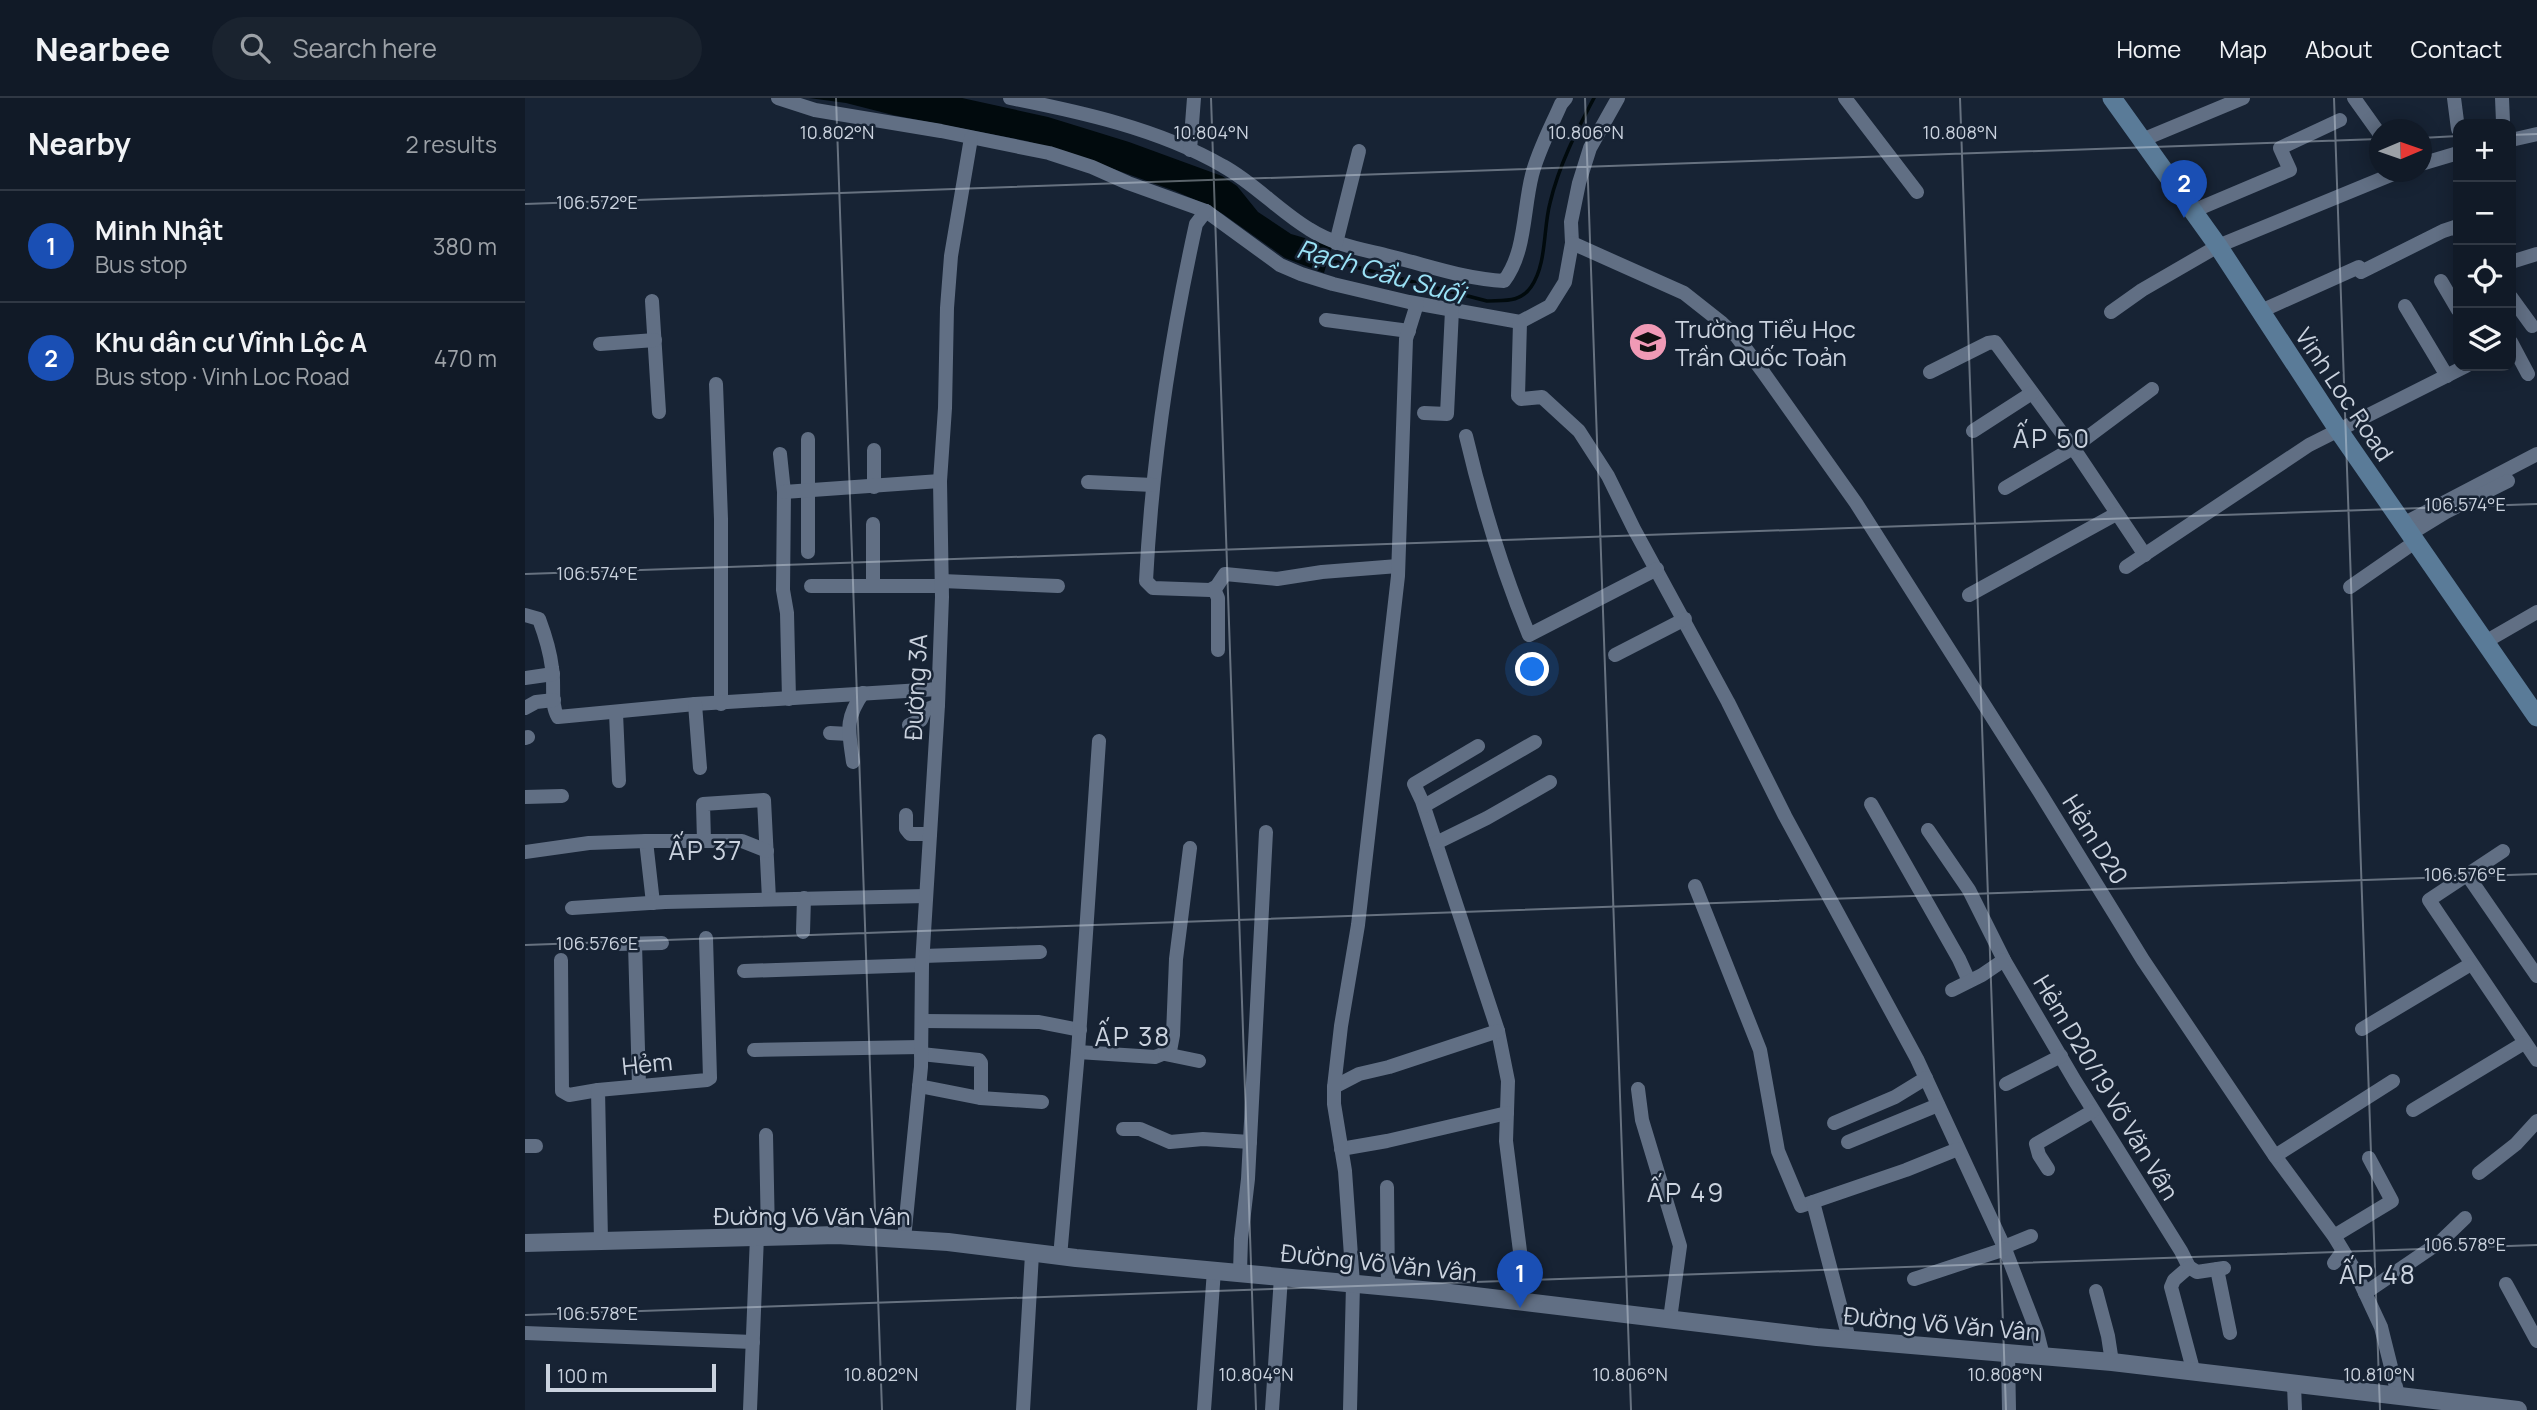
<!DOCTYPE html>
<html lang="en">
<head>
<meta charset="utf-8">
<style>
  body { margin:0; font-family:Manrope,sans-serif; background:#1a232f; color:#f1f3f6 }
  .controls { position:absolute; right:21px; top:21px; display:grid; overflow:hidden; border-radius:14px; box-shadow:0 4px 18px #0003 }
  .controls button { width:63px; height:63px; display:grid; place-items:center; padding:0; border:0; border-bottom:2px solid #303844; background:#111a27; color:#f1f3f6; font:35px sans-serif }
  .compass { position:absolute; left:1844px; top:21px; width:63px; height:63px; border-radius:50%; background:#111a27; box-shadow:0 4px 18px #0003; rotate:88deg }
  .scale { position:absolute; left:21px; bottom:18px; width:170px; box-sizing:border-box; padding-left:7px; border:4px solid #cad2de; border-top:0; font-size:19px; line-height:24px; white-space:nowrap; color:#cad2de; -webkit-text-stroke:5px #172334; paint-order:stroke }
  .you { position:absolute; left:1008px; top:572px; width:24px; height:24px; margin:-18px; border:5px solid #fff; border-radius:50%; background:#1a73e8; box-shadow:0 0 0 10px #1a73e833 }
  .badge { display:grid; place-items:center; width:46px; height:46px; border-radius:50%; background:#b45309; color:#fff; font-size:23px; font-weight:700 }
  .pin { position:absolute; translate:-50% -58px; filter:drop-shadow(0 2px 4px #0008) }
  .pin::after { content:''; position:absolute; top:37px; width:24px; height:21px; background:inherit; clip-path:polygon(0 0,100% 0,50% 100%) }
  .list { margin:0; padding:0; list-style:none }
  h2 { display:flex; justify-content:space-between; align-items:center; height:91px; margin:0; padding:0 28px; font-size:30px }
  h2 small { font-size:23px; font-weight:400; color:#9ca1a7 }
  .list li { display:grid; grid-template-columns:46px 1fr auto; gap:21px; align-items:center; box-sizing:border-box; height:112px; padding:0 28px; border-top:2px solid #303844 }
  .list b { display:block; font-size:26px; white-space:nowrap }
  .list p { margin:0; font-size:23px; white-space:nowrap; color:#9ca1a7 }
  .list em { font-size:23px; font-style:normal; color:#9ca1a7 }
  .icon { flex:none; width:38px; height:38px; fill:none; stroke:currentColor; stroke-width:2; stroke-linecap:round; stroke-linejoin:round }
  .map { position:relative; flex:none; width:2012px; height:1312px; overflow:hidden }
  header { display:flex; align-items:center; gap:42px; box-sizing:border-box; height:98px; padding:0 35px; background:#111a27; border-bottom:2px solid #303844 }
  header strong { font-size:33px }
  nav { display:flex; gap:38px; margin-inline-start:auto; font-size:24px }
  .search { width:490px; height:63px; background:#1a232f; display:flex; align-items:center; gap:18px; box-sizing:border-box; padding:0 24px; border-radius:38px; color:#9ca1a7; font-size:26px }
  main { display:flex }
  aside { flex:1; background:#111a27 }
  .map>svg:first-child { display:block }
  .water { fill:#010a0d }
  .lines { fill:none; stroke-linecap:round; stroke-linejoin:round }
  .stream { stroke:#010a0d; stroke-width:3.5 }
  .minor { stroke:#616f84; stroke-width:14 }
  .tertiary { stroke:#616f84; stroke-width:18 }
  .secondary { stroke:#5a7b98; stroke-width:19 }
  .ticks { fill:none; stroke:#cad2de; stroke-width:2; stroke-opacity:0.45 }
  .labels { text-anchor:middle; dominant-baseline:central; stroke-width:5; stroke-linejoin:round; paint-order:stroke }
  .poi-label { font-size:24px; fill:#cad2de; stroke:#172334; text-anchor:start }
  .street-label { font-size:24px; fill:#cad2de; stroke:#172334 }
  .water-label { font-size:26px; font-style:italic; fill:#9ae2f6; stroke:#172334 }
  .neighbourhood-label { font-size:26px; letter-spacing:2px; fill:#cad2de; stroke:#172334 }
  .ticks-label { font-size:18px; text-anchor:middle; fill:#cad2de; stroke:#172334; stroke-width:5; stroke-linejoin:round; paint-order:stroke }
</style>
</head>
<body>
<header>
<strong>Nearbee</strong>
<div class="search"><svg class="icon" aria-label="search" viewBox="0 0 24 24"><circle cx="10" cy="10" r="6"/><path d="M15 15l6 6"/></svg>Search here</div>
<nav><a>Home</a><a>Map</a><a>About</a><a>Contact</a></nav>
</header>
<main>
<aside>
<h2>Nearby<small>2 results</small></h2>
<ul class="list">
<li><span class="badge" style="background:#1a4fb4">1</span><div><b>Minh Nhật</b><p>Bus stop</p></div><em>380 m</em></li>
<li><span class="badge" style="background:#1a4fb4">2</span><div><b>Khu dân cư Vĩnh Lộc A</b><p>Bus stop · Vinh Loc Road</p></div><em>470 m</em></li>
</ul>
</aside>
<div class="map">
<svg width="2012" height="1312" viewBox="0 0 2012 1312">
  <rect width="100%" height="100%" fill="#172334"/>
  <polygon class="water" points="284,0 437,0 523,19 604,44 697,78 712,88 733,114 766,136 807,148 799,175 760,160 698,116 673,103 650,93 558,60 502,43 368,17 321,5"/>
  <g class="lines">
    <path class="stream" d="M800 161 962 203C979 202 995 205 1006 189 1022 166 1018 131 1025 105 1034 67 1051 34 1069 0"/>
    <g class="minor">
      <polyline points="253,0 290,12 416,33 524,55 567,69 603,85 681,113 755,167 776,176 808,186 884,204 995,224 1025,208 1040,184 1047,145 1046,124 1054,85 1065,50 1093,0"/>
      <path d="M485 0C556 14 634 31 698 68 729 85 754 113 784 131 809 147 836 151 864 158 902 167 940 181 979 183 1001 154 998 112 1007 77 1013 53 1026 29 1036 6L1041 0"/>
      <polyline points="1320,0 1392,94"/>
      <polyline points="1829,0 1854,35"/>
      <polyline points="1929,0 1933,31"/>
      <polyline points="1977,0 1978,24"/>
      <polyline points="1617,42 1718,0"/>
      <polyline points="1986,42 2012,36"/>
      <polyline points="665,52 669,0"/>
      <polyline points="1896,66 1933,55"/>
      <path d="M681 113 671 126C645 244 627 363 621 483L628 490 685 492 692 488 700 476 752 481 797 474 873 468"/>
      <polyline points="1668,113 1765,72 1755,50 1815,22"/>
      <polyline points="811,145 834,53"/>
      <polyline points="1047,145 1159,195 1197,225 1212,239 1238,274 1331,405 1514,693 1618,862 1750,1058 1809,1138 1829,1171 1856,1229 1873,1297"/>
      <polyline points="1986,164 2012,156"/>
      <polyline points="1916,183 1933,212"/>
      <polyline points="1986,199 2007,228"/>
      <polyline points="127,203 134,314"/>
      <polyline points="1880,208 1922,278"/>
      <polyline points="1736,213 1834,169 1836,174 1918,133 1930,129 1933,133"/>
      <polyline points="1586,214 1617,192 1693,148 1873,74"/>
      <polyline points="801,222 884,233"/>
      <polyline points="995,224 993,298 996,301 1017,299 1054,333 1083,378 1109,431 1203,604 1260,718 1392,961 1480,1151 1512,1234 1518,1258"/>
      <polyline points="1986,244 2003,276"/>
      <polyline points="75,246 130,242"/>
      <polyline points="1405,274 1463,245 1470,244 1553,357 1620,457"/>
      <polyline points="191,286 196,421 196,606"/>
      <polyline points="899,315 922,316 927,212"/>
      <polyline points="1448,333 1507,295"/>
      <path d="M941 338C957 406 977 472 1004 537L1132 471"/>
      <polyline points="283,341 283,454"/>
      <polyline points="255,356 259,394 258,492 262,515 264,601"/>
      <polyline points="563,384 628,387"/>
      <polyline points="349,389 349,352"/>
      <polyline points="1480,390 1548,350 1627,291"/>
      <polyline points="259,394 415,383"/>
      <polyline points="1878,426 2012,356"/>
      <polyline points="1885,436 1921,414 1983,383"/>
      <polyline points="1601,469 1784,347 1941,268"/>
      <polyline points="417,483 533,488"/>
      <polyline points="348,487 348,426"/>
      <polyline points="286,488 417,488"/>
      <polyline points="1825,489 1890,444"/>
      <polyline points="689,491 693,500 693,552"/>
      <polyline points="1444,497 1591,416"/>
      <path d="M0 517 14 521C20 537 25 553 27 570 30 586 25 606 33 619L170 606 413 591"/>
      <polyline points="1960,544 2012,514"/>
      <polyline points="1090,557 1160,521"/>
      <polyline points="0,580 28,576"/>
      <polyline points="170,606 175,670"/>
      <polyline points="0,610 11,604 29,602"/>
      <polyline points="91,615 94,683"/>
      <polyline points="384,627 396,622 400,612 413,607"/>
      <polyline points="305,635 324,636"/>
      <polyline points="0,640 3,639"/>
      <polyline points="953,648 889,686 897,703 973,933 983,983 981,1043 997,1169 997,1203"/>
      <path d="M328 664C324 634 319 622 338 595"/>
      <polyline points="0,699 37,698"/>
      <polyline points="1346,706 1434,861 1444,883"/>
      <polyline points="899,708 1010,644"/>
      <polyline points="381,717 381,731 385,736 405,736"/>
      <polyline points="1403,732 1444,792 1479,862 1550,983 1656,1153 1664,1169 1649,1182 1646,1189 1669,1275"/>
      <polyline points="121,743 128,805"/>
      <polyline points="179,743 178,706 239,702 244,801"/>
      <polyline points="911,745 962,720 1025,684"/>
      <polyline points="1978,753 1904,802 2012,962"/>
      <polyline points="0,754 64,745 121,743 217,743 242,753"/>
      <polyline points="1943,778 2012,878"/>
      <polyline points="1170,788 1235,952 1253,1053 1276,1108 1381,1072 1433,1051"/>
      <polyline points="47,810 140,804 401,798"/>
      <polyline points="278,834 279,800"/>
      <polyline points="91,846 137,845"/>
      <polyline points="110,846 114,987"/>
      <polyline points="398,858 515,854"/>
      <polyline points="36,862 37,993 44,997 73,992"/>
      <polyline points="219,873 397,867"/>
      <polyline points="1427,892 1457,877 1479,862"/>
      <polyline points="397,923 514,924 555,932"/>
      <polyline points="1837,931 1946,866"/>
      <polyline points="229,952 396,949"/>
      <polyline points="553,954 630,959 645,953 648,937 651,861 665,750"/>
      <polyline points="396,956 454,962 456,965 456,1000"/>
      <polyline points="640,956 674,963"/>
      <polyline points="1481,986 1536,958"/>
      <polyline points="394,988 455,1000 517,1004"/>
      <polyline points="809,989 834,976 864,969 973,933"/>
      <polyline points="1113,991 1117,1022 1155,1148 1145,1221"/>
      <polyline points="1888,1012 1999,945"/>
      <polyline points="1309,1025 1370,999 1401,980"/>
      <polyline points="598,1031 615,1031 645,1044 678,1041 725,1044"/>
      <polyline points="241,1037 243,1138"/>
      <polyline points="1323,1044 1413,1007"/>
      <polyline points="0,1048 11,1048"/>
      <polyline points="816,1051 862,1043 982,1015"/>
      <polyline points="1750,1058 1868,983"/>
      <polyline points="1523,1071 1514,1057 1511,1046 1568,1013"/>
      <polyline points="1954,1075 1991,1046 2012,1023"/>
      <polyline points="862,1089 863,1189"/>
      <polyline points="1288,1104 1324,1241"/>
      <polyline points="1809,1138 1867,1103 1844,1060"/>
      <polyline points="379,1141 396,969 397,867 413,607 417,499 415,383 420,310 422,210 426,158 446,40"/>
      <polyline points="76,1143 73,992 182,982 185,980 181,840"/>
      <polyline points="1479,1149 1506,1138"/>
      <polyline points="535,1159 553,954 574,643"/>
      <polyline points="1809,1165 1817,1154"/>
      <polyline points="1664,1169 1672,1174 1699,1170"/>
      <polyline points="1692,1171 1705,1235"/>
      <polyline points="715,1174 716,1141 723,1081 741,734"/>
      <polyline points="1389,1181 1480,1151"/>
      <polyline points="1981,1186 2012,1243"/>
      <polyline points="1571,1193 1583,1238 1587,1264"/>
      <polyline points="1840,1195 1915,1144 1940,1120"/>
      <polyline points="0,1235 228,1244"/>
      <polyline points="1483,1255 1484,1312"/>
      <polyline points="1769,1287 1770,1312"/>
      <polyline points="225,1312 232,1138"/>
      <polyline points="498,1312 507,1156"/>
      <polyline points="679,1312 689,1172"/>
      <polyline points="747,1312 756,1179"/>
      <polyline points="825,1312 828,1186 820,1073 809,1006 809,989 816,928 833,827 873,478 881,241 892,206"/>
    </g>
    <polyline class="tertiary" points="0,1145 312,1137 423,1144 551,1160 908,1193 1292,1239 1587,1264 1993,1312"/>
    <polyline class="secondary" points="1587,0 1693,148 1814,333 2012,619"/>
  </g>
  <path class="ticks" d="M311 0 357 1312M686 0 731 1312M1060 0 1106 1312M1435 0 1481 1312M1809 0 1855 1312M1986 37 2012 36M1896 40 1933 38M0 106 1854 41M0 476 2012 406M0 847 2012 776M0 1217 2012 1147"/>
  <defs>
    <g id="school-disc" transform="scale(2.0125)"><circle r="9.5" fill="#f09ab6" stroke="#172334"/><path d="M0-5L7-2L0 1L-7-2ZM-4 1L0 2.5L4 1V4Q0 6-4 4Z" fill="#111"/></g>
  </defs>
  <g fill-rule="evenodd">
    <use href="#school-disc" x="1123" y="244"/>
  </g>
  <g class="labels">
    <g class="poi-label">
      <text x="1150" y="230">Trường Tiểu Học<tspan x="1150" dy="28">Trần Quốc Toản</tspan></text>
    </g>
    <g class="street-label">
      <text transform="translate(1820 296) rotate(56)">Vinh Loc Road</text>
      <text transform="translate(390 589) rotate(-87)">Đường 3A</text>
      <text transform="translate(1571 741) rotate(58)">Hẻm D20</text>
      <text transform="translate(122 965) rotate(-6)">Hẻm</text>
      <text transform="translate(1582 989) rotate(59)">Hẻm D20/19 Võ Văn Vân</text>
      <text x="287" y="1117">Đường Võ Văn Vân</text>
      <text transform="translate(854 1164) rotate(6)">Đường Võ Văn Vân</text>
      <text transform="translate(1417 1225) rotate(5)">Đường Võ Văn Vân</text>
    </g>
    <g class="water-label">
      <text transform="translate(856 173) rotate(16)">Rạch Cầu Suối</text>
    </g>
    <g class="neighbourhood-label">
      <text x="1527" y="340">ẤP 50</text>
      <text x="181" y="752">ẤP 37</text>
      <text x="608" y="938">ẤP 38</text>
      <text x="1161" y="1094">ẤP 49</text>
      <text x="1853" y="1176">ẤP 48</text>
    </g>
  </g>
  <g class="ticks-label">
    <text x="312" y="41">10.802°N</text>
    <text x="686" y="41">10.804°N</text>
    <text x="1061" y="41">10.806°N</text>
    <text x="1435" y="41">10.808°N</text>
    <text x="72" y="111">106.572°E</text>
    <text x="1940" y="413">106.574°E</text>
    <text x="72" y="482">106.574°E</text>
    <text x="1940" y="783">106.576°E</text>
    <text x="72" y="852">106.576°E</text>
    <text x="1940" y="1153">106.578°E</text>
    <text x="72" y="1222">106.578°E</text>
    <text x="356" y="1283">10.802°N</text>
    <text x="731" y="1283">10.804°N</text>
    <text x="1105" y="1283">10.806°N</text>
    <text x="1480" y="1283">10.808°N</text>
    <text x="1854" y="1283">10.810°N</text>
  </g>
</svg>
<div class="controls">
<button>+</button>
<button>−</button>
<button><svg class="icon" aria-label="locate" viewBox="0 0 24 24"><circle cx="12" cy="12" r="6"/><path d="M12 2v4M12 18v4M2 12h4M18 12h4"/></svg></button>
<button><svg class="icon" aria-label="layers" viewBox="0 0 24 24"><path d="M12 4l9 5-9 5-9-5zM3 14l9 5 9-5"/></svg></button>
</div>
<svg class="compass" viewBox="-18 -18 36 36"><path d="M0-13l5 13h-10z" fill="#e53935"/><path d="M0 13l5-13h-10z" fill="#9ca1a7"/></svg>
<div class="scale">100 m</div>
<div class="you"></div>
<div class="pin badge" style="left:995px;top:1210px;background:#1a4fb4">1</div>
<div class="pin badge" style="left:1659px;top:120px;background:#1a4fb4">2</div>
</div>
</main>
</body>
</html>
